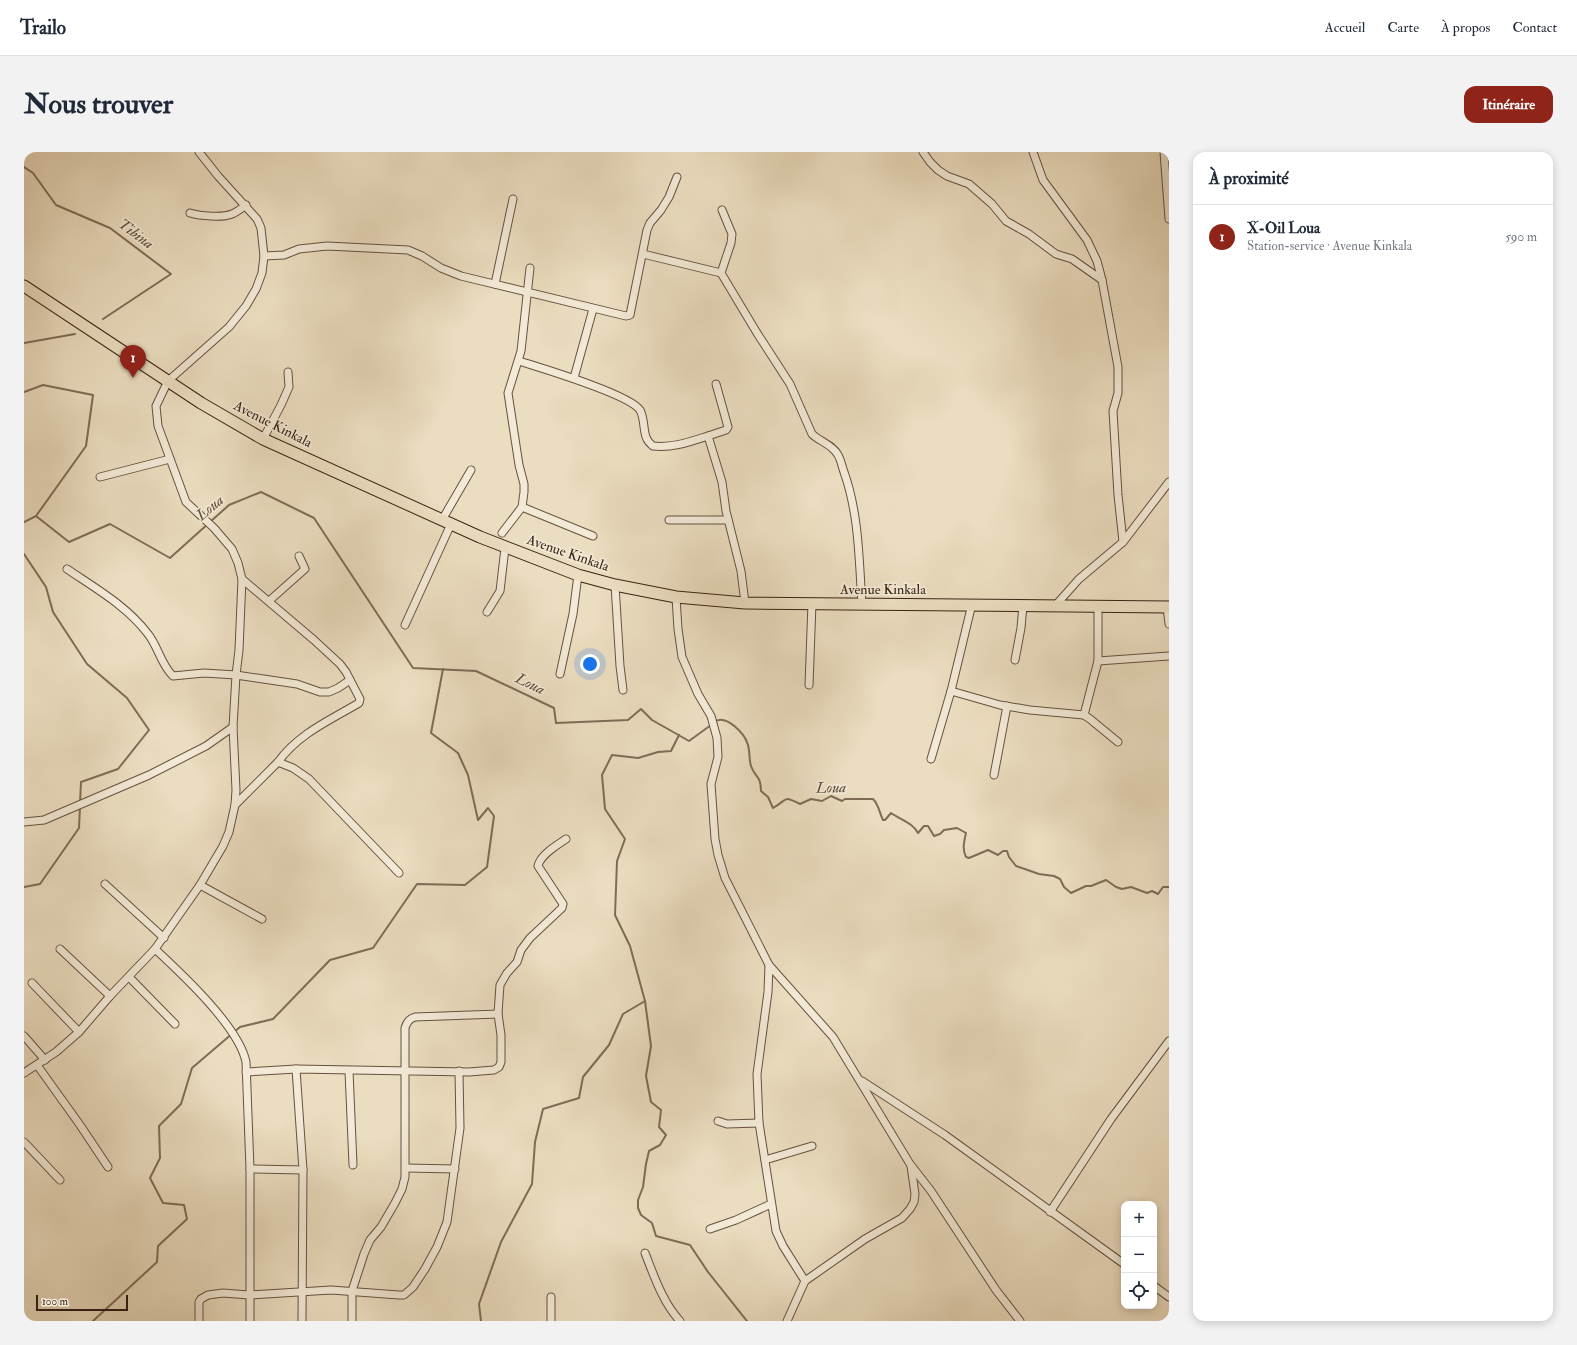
<!DOCTYPE html>
<html lang="fr">
<head>
<meta charset="utf-8">
<style>
  body { margin:0; font-family:"IM FELL Double Pica",serif; background:#f2f2f3; color:#1f2937 }
  .controls { position:absolute; right:12px; bottom:12px; display:grid; overflow:hidden; border-radius:8px; box-shadow:0 2px 10px #0003 }
  .controls button { width:36px; height:36px; display:grid; place-items:center; padding:0; border:0; border-bottom:1px solid #e0e1e3; background:#fff; color:#1f2937; font:20px sans-serif }
  .scale { position:absolute; left:12px; bottom:10px; width:92px; box-sizing:border-box; padding-left:4px; border:2px solid #392212; border-top:0; font-size:11px; line-height:14px; white-space:nowrap; color:#392212; -webkit-text-stroke:3px #f2e9d6; paint-order:stroke }
  .you { position:absolute; left:566px; top:512px; width:14px; height:14px; margin:-10px; border:3px solid #fff; border-radius:50%; background:#1a73e8; box-shadow:0 0 0 6px #1a73e833 }
  .badge { display:grid; place-items:center; width:26px; height:26px; border-radius:50%; background:#8f2418; color:#fff; font-size:13px; font-weight:700 }
  .pin { position:absolute; translate:-50% -33px; filter:drop-shadow(0 1px 2px #0008) }
  .pin::after { content:''; position:absolute; top:21px; width:14px; height:12px; background:inherit; clip-path:polygon(0 0,100% 0,50% 100%) }
  .list { margin:0; padding:0; list-style:none }
  h2 { display:flex; justify-content:space-between; align-items:center; height:52px; margin:0; padding:0 16px; font-size:17px }
  h2 small { font-size:13px; font-weight:400; color:#747a83 }
  .list li { display:grid; grid-template-columns:26px 1fr auto; gap:12px; align-items:center; box-sizing:border-box; height:64px; padding:0 16px; border-top:1px solid #e0e1e3 }
  .list b { display:block; font-size:15px; white-space:nowrap }
  .list p { margin:0; font-size:13px; white-space:nowrap; color:#747a83 }
  .list em { font-size:13px; font-style:normal; color:#747a83 }
  .icon { flex:none; width:22px; height:22px; fill:none; stroke:currentColor; stroke-width:2; stroke-linecap:round; stroke-linejoin:round }
  .map { position:relative; flex:none; width:1145px; height:1169px; overflow:hidden; border-radius:12px }
  header { display:flex; align-items:center; gap:24px; box-sizing:border-box; height:56px; padding:0 20px; background:#fff; border-bottom:1px solid #e0e1e3 }
  header strong { font-size:19px }
  nav { display:flex; gap:22px; margin-inline-start:auto; font-size:14px }
  .intro { display:flex; align-items:center; justify-content:space-between; box-sizing:border-box; height:96px; padding:0 24px }
  h1 { margin:0; font-size:28px }
  .button { padding:10px 18px; border-radius:12px; background:#8f2418; color:#fff; font-size:14px; font-weight:700 }
  main { display:flex; gap:24px; padding:0 24px }
  aside { flex:1; background:#fff; border-radius:12px; box-shadow:0 2px 10px #0003 }
  .map>svg:first-child { display:block }
  .lines { fill:none; stroke-linecap:round; stroke-linejoin:round }
  .stream { stroke:#7f6c57; stroke-width:2 }
  .minor-casing { stroke:#66513e; stroke-width:9 }
  .primary-casing { stroke:#392212; stroke-width:13 }
  .minor { stroke:#f2e9d6; stroke-width:7 }
  .primary { stroke:#ebddc0; stroke-width:11 }
  .labels { text-anchor:middle; dominant-baseline:central; stroke-width:3.5; stroke-linejoin:round; paint-order:stroke }
  .street-label { font-size:14px; fill:#392212; stroke:#f2e9d6 }
  .water-label { font-size:15px; font-style:italic; fill:#624d3a; stroke:#f2e9d6 }
</style>
</head>
<body>
<header>
<strong>Trailo</strong>
<nav><a>Accueil</a><a>Carte</a><a>À propos</a><a>Contact</a></nav>
</header>
<div class="intro"><h1>Nous trouver</h1><a class="button">Itinéraire</a></div>
<main>
<div class="map">
<svg width="1145" height="1169" viewBox="0 0 1145 1169">
  <rect width="100%" height="100%" fill="#ebddc0"/>
  <filter id="stains"><feTurbulence type="fractalNoise" baseFrequency=".005" numOctaves="4"/><feColorMatrix values="0 0 0 0 .2 0 0 0 0 .09 0 0 0 0 .02 0 0 0 .5 -.17"/></filter>
  <radialGradient id="worn" r=".72"><stop offset=".6" stop-color="#630" stop-opacity="0"/><stop offset="1" stop-color="#630" stop-opacity=".3"/></radialGradient>
  <g class="lines">
    <g class="stream">
      <polyline points="0,15 9,21 32,53 86,76 147,122 79,167"/>
      <polyline points="0,191 51,182"/>
      <polyline points="0,240 19,233 69,243 62,294 12,364 45,390 86,372 146,406 205,353 237,340 290,366 389,516 452,519 530,556 532,571 604,568 617,557 628,568 665,589 687,573"/>
      <polyline points="0,370 12,364"/>
      <polyline points="0,402 22,435 29,460 63,512 103,546 125,578 94,617 57,630 56,651"/>
      <path d="M690 570C702 561 721 582 724 593 726 600 725 608 727 614 731 626 737 623 737 639L744 645 749 656C765 647 758 643 776 652L787 647 798 649 807 644 818 649 821 647H849C855 653 855 660 859 668H861L867 661C877 668 889 671 894 681L900 674H904L910 684 916 682 920 678 933 676 942 681C940 690 938 697 942 705L945 706 964 698 974 703 979 699H983L985 705 992 714 1015 722 1030 724 1036 727 1040 735 1047 741 1062 734H1067L1082 728 1092 735 1098 737 1107 735 1123 741 1128 739 1134 742 1139 735H1145"/>
      <polyline points="0,735 16,732 55,676 56,655"/>
      <polyline points="621,849 627,894 622,924 627,950 637,958 635,975 642,983 636,993 625,999 622,1012 619,1035 614,1048 614,1056 617,1063 628,1071 632,1084 666,1093 684,1120 723,1169"/>
      <polyline points="69,1169 133,1110 134,1094 163,1067 160,1053 139,1051 126,1026 136,1006 135,974 157,952 168,916 216,875 249,867 306,808 349,796 393,732 441,733 463,715 470,664 464,656 454,668 444,623 434,601 407,581 419,517"/>
      <polyline points="457,1169 455,1152 477,1090 508,1032 511,990 519,957 555,946 559,925 585,893 599,862 621,849 606,794 591,763 593,709 601,687 581,657 578,623 588,603 614,606 634,600 647,599 655,583"/>
    </g>
    <g class="minor-casing">
      <g id="minor">
        <polyline points="899,0 906,10 914,18 923,24 945,32 968,52 982,69 1005,82 1032,102 1048,107 1078,128 1094,215 1094,241 1089,259 1094,343 1099,390"/>
        <polyline points="1009,0 1019,28 1063,88 1073,109 1078,128"/>
        <polyline points="1140,0 1145,67"/>
        <path d="M166 61C176 64 198 66 208 62 213 60 218 56 222 53"/>
        <path d="M619 102 697 121 733 181 766 232 788 282C796 290 808 292 814 303 817 308 818 315 820 320 835 362 835 408 838 452"/>
        <polyline points="240,104 260,103 275,97 303,94 384,98 398,104 417,116 437,124 602,164 606,163 623,78 626,71 637,58 645,45 653,25"/>
        <polyline points="697,121 707,91 708,82 698,58"/>
        <polyline points="471,132 489,47"/>
        <path d="M495 209C517 216 605 242 616 258 621 267 619 281 623 287 624 290 627 292 629 294 649 296 665 290 684 284L698 330 702 359 717 419 721 451"/>
        <polyline points="550,226 569,157"/>
        <polyline points="684,284 702,278 704,275 692,232"/>
        <polyline points="239,287 257,253 265,235 264,220"/>
        <polyline points="76,325 146,307"/>
        <polyline points="498,355 569,384"/>
        <polyline points="418,368 447,318"/>
        <polyline points="645,368 704,368"/>
        <polyline points="478,381 498,355 500,340 500,332 495,313 484,241 497,199 506,116"/>
        <path d="M43 417C71 436 103 454 124 482 134 494 137 513 149 524L180 521 212 523 273 532 296 540H305L314 536 326 528"/>
        <path d="M218 427 290 488 316 512 322 520 336 547 335 551C306 568 274 582 254 610"/>
        <polyline points="591,433 596,514 599,538"/>
        <polyline points="652,445 654,477 658,505 674,542 687,564 693,586 694,605 687,632 691,687 694,703 701,726 745,813 809,885 886,1012 907,1039 972,1138 996,1169"/>
        <polyline points="245,449 281,417 275,404"/>
        <polyline points="1031,454 1055,427 1099,390 1145,330"/>
        <polyline points="1143,455 1145,472"/>
        <polyline points="463,460 476,439 481,396"/>
        <polyline points="381,473 427,372"/>
        <polyline points="991,508 997,476 999,453"/>
        <polyline points="1074,509 1145,504"/>
        <polyline points="536,522 549,462 554,423"/>
        <polyline points="785,533 788,451"/>
        <polyline points="927,539 976,553 1006,558 1060,563 1074,509 1074,453"/>
        <polyline points="1060,563 1066,567 1094,590"/>
        <polyline points="907,607 927,539 948,452"/>
        <polyline points="970,623 983,554"/>
        <polyline points="211,653 254,610 269,616 285,627 375,721"/>
        <polyline points="0,670 20,668 125,623 182,594 209,575"/>
        <polyline points="81,732 140,786"/>
        <polyline points="176,733 238,767"/>
        <polyline points="36,797 86,844"/>
        <path d="M131 797C158 822 215 875 222 910L226 1017V1169"/>
        <polyline points="745,813 744,840 733,922 735,971 752,1079 759,1094 781,1129"/>
        <polyline points="105,825 151,872"/>
        <polyline points="8,831 55,880"/>
        <polyline points="0,884 21,908"/>
        <polyline points="13,913 56,973 84,1015"/>
        <polyline points="272,917 279,1018 278,1169"/>
        <polyline points="325,919 329,1013"/>
        <path d="M222 920 272 917 445 920 470 918 475 915 477 910V883L474 862 476 833 483 821 493 810 497 798 506 786 538 756 539 752 514 714C516 703 533 693 542 687"/>
        <polyline points="0,921 32,900 55,880 86,844 131,797 176,733 199,694 205,680 211,653 212,638 209,575 212,523 215,498 218,427 214,411 208,397 190,376 162,350 134,274 132,254 144,229 205,175 222,154 232,137 238,121 240,104 237,76 233,67 194,24 175,0"/>
        <polyline points="838,929 921,983 1100,1112"/>
        <polyline points="694,969 703,972 735,971"/>
        <polyline points="0,990 36,1028"/>
        <polyline points="741,1008 788,994"/>
        <polyline points="382,1016 431,1017"/>
        <polyline points="226,1017 279,1018"/>
        <polyline points="1026,1060 1087,967 1145,889"/>
        <polyline points="686,1077 712,1068 747,1052"/>
        <path d="M621 1101C630 1124 639 1151 656 1169"/>
        <polyline points="1130,1134 1145,1145"/>
        <polyline points="175,1169 175,1150 177,1147 184,1143 199,1141 225,1143 307,1138 375,1143 380,1143 389,1135 401,1117 413,1095 423,1070 436,976 435,919"/>
        <path d="M328 1169V1139L340 1102 346 1088 357 1075 371 1051 378 1037 381 1025V876C383 870 385 867 391 865L474 862"/>
        <polyline points="527,1169 527,1145"/>
        <polyline points="763,1169 781,1129 841,1087 878,1066 886,1057 890,1050 891,1042 887,1014"/>
      </g>
    </g>
    <g class="primary-casing">
      <polyline id="primary" points="0,134 177,251 239,287 456,385 554,423 591,433 652,445 721,451 1145,455"/>
    </g>
    <use href="#minor" class="minor"/>
    <use href="#primary" class="primary"/>
  </g>
  <g class="labels">
    <g class="street-label">
      <text transform="translate(249 272) rotate(27)">Avenue Kinkala</text>
      <text transform="translate(544 401) rotate(19)">Avenue Kinkala</text>
      <text x="859" y="437">Avenue Kinkala</text>
    </g>
    <g class="water-label">
      <text transform="translate(112 82) rotate(37)">Tibina</text>
      <text transform="translate(186 356) rotate(-40)">Loua</text>
      <text transform="translate(506 532) rotate(26)">Loua</text>
      <text transform="translate(807 636) rotate(-1)">Loua</text>
    </g>
  </g>
  <rect width="100%" height="100%" filter="url(#stains)"/>
  <rect width="100%" height="100%" fill="url(#worn)"/>
</svg>
<div class="controls">
<button>+</button>
<button>−</button>
<button><svg class="icon" aria-label="locate" viewBox="0 0 24 24"><circle cx="12" cy="12" r="6"/><path d="M12 2v4M12 18v4M2 12h4M18 12h4"/></svg></button>
</div>
<div class="scale">100 m</div>
<div class="you"></div>
<div class="pin badge" style="left:109px;top:226px">1</div>
</div>
<aside>
<h2>À proximité<small></small></h2>
<ul class="list">
<li><span class="badge">1</span><div><b>X-Oil Loua</b><p>Station-service · Avenue Kinkala</p></div><em>590 m</em></li>
</ul>
</aside>
</main>
</body>
</html>
